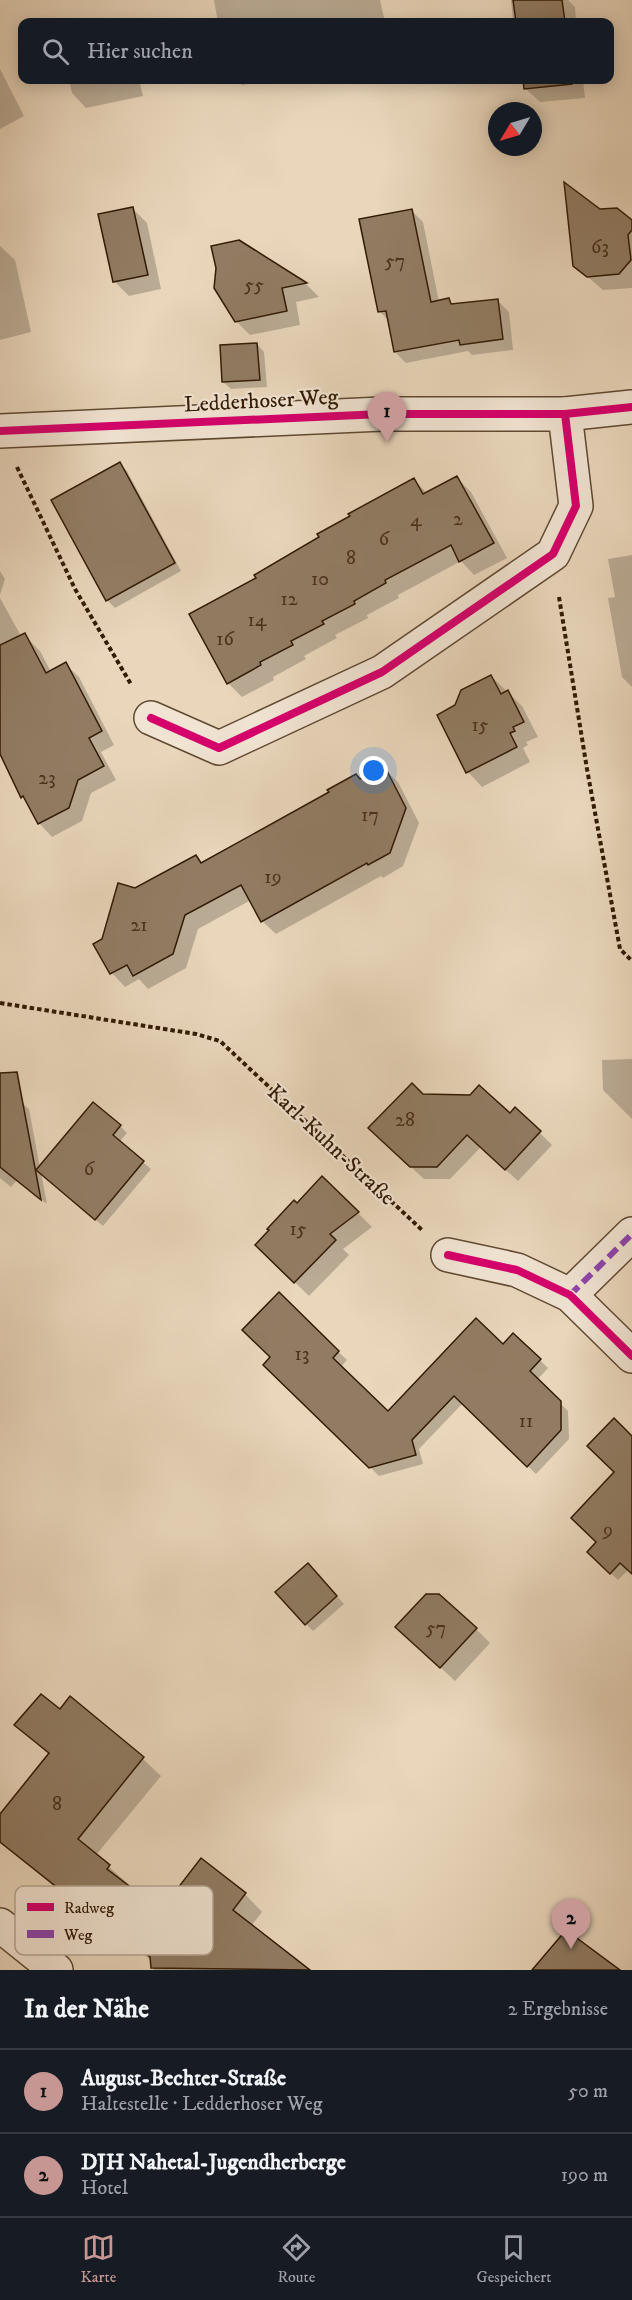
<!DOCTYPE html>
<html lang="de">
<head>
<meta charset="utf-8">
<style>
  body { margin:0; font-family:"IM FELL DW Pica",serif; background:#242831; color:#f1f3f6 }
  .compass { position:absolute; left:488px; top:102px; width:54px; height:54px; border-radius:50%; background:#171b24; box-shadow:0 3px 15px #0003; rotate:232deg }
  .you { position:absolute; left:374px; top:771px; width:21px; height:21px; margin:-15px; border:4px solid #fff; border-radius:50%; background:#1a73e8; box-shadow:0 0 0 9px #1a73e833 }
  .badge { display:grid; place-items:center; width:39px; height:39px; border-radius:50%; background:#c59692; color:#111; font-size:20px; font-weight:700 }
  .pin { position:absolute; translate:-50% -50px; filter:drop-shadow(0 2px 3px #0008) }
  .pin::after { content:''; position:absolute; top:32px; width:21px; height:18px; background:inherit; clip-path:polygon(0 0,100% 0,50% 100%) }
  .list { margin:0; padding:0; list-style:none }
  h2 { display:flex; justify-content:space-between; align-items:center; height:78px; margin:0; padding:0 24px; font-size:26px }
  h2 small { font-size:20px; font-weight:400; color:#9ea1a6 }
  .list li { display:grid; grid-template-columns:39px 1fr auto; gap:18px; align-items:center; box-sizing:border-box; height:84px; padding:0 24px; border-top:2px solid #363941 }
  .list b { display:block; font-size:22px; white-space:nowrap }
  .list p { margin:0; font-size:20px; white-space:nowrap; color:#9ea1a6 }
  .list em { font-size:20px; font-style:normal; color:#9ea1a6 }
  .icon { flex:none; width:33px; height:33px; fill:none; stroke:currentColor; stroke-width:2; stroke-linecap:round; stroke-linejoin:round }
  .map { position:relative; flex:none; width:632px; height:1970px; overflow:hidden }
  .search { position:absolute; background:#171b24; box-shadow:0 3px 15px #0003; left:18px; right:18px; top:18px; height:66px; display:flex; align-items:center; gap:15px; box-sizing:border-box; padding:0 21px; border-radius:12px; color:#9ea1a6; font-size:22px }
  .sheet { height:246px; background:#171b24 }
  nav { display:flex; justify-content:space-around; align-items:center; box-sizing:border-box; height:84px; border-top:2px solid #363941; background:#171b24; font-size:16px; color:#9ea1a6 }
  nav a { display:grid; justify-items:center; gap:3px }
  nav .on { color:#c59692 }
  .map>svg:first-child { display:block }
  .shadow { fill:#0003 }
  .building { fill:#917c63; stroke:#321a04; stroke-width:1.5 }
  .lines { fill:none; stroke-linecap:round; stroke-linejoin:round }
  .minor-casing { stroke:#604932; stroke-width:36 }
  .path { stroke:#321a04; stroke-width:4; stroke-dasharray:4.5 3; stroke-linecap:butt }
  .minor { stroke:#f1e4d3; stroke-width:33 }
  .quiet { stroke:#8e44ad; stroke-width:6; stroke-dasharray:12 6; stroke-linecap:butt }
  .cycleway-casing { stroke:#f1e4d3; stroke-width:11 }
  .cycleway { stroke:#d6006c; stroke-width:8 }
  .labels { text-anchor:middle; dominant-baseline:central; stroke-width:4.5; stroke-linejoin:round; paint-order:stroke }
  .number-label { font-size:20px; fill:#4a321c }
  .street-label { font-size:22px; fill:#321a04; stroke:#f1e4d3 }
  .key { fill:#f1e4d3; stroke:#b8a795; stroke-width:1.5 }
  .key-label { font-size:16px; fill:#321a04 }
</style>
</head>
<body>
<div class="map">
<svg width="632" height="1970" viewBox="0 0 632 1970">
  <rect width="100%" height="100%" fill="#e9d6bb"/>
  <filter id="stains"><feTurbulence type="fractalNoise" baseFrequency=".00333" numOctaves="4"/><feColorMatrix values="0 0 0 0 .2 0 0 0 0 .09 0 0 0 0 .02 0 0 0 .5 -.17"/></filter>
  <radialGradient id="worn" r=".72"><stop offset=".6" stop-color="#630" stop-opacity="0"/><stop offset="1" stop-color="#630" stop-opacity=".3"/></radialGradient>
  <g class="shadow">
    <polygon points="214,0 380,0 385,22 218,22"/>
    <polygon points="511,0 568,0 575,7 576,22 513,22"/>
    <polygon points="0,69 24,116 0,129"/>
    <polygon points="69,80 139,80 143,96 86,108 72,93"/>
    <polygon points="237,80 268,80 242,85"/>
    <polygon points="524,80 583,80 585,98 540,102 525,88"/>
    <polygon points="133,209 147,223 161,289 129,296 114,281"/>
    <polygon points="412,211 423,222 439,302 449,300 454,306 498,301 509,312 513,350 472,355 468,351 406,363 395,352 389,321 380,312"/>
    <polygon points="599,211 632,222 632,288 603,290 574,265"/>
    <polygon points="239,242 306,284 319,297 296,302 300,325 250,335 236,321"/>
    <polygon points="0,246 15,260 31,332 0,340"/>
    <polygon points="257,344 264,352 267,387 231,389 223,382"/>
    <polygon points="119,464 127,471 181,571 115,608 107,600 53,500"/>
    <polygon points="457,478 471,492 507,558 474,575 461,561 398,595 399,598 367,615 368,618 335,635 337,638 304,656 306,659 273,677 274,680 242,697 228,683 258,579 414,480 428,494"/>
    <polygon points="632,555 632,687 622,677 608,598 615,597 608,559"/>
    <polygon points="0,571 5,579 0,595"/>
    <polygon points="0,598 21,636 26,637 40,651 51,672 65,664 79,677 114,745 101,752 116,780 91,793 82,821 52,837 39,823 0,740"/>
    <polygon points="491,676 522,706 538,737 526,742 528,745 523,748 530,762 482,787 468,772 439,715 456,706"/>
    <polygon points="384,769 398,782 419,823 403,866 383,878 381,876 276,934 262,921 251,900 198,929 186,968 148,989 139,979 125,987 112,973 95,944 103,940 135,890 196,857 203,864"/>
    <polygon points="632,1059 632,1119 603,1090 602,1060"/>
    <polygon points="0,1084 29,1109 40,1168 120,1126 127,1133 119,1142 151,1169 103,1226 41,1173 47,1204 17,1180 11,1187 0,1178"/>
    <polygon points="423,1095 510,1115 539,1132 552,1145 518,1181 481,1147 450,1179 424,1179 383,1141"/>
    <polygon points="297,1205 358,1213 372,1227 343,1249 349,1255 309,1296 257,1245"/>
    <polygon points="279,1295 347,1360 340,1368 388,1413 503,1346 514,1335 548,1368 537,1380 568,1411 569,1439 536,1474 463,1403 419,1449 423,1464 379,1476 265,1365 272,1357"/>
    <polygon points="632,1438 632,1566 618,1580 589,1552 598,1542 616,1472"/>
    <polygon points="315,1572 344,1604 313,1631 306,1624"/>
    <polygon points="476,1629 490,1643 455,1681 412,1641"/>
    <polygon points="70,1698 143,1759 161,1776 96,1855 127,1883 125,1885 161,1912 245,1894 262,1912 251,1926 308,1970 154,1970 152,1961 98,1919 96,1921 0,1842 0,1816 49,1755 16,1725 60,1711"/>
  </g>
  <g class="building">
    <polygon points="513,0 562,0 565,22 516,22"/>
    <polygon points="523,80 571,80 572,84 524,89"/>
    <polygon points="564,182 600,209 617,208 632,220 632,230 628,235 631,260 619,274 587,277 573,266"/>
    <polygon points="133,207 148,275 113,282 98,214"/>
    <polygon points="412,209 431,302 449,298 451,304 498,299 503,339 460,345 459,340 394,352 386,311 378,312 359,219"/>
    <polygon points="239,240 307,283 282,288 287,311 235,322 214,288 216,268 211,246"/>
    <polygon points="257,343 260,380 222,382 220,345"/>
    <polygon points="120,462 175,563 106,601 51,500"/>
    <polygon points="457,476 494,543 459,562 451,545 385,580 386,583 354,601 355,604 322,621 324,624 291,641 293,645 260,662 261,665 227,684 189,614 256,578 254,575 319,537 317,534 350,516 348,514 414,478 423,494"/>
    <polygon points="25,633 46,673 66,662 102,731 89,738 104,766 78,780 69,808 38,824 23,796 21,798 0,754 0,645"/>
    <polygon points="491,675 501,694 508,690 524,722 513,727 515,731 510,733 517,747 466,773 437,715 455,705 461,690"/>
    <polygon points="385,767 406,808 390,853 368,865 367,863 261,922 241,885 185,915 173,954 133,976 127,965 110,974 93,944 102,939 118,883 135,888 196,855 201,863 329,792 327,790 356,774 360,779"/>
    <polygon points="17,1072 41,1200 0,1167 0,1073"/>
    <polygon points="412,1083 423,1094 470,1095 479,1085 510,1113 515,1107 541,1131 505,1170 467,1135 437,1167 410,1167 368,1128"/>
    <polygon points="93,1102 121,1125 113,1135 144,1161 95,1220 36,1170"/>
    <polygon points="322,1176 359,1212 330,1234 336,1240 294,1283 255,1245 269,1230 267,1229 294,1200 297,1203"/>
    <polygon points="279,1292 339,1351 333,1358 388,1411 476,1318 503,1344 513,1333 541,1359 530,1371 561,1401 561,1430 527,1467 454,1396 412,1440 416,1455 369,1468 263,1365 270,1357 242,1330"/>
    <polygon points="614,1418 632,1436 632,1574 620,1563 610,1574 587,1552 596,1542 571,1518 614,1472 587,1446"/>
    <polygon points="308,1563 337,1596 305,1625 275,1592"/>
    <polygon points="426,1594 439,1594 477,1628 440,1668 395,1627"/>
    <polygon points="41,1694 60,1709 70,1696 144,1757 78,1839 110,1865 107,1869 161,1910 201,1858 246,1893 233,1910 310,1970 151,1968 150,1957 80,1902 78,1904 0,1842 0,1814 49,1753 14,1725"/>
    <polygon points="566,1930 620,1970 532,1970"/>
  </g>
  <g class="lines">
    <g class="minor-casing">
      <g id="minor">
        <polyline points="0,431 382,414 565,414 632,407"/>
        <polyline points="151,718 219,748 382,672 553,554 576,506 565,414"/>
        <polyline points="448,1255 517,1270 570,1295 632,1356"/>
        <polyline points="570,1295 632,1234"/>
        <polyline points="0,1925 56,1970"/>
      </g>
    </g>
    <g class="path">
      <polyline points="17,467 75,589 132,686"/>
      <polyline points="559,597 587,769 620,949 632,961"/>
      <polyline points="0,1003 196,1034 220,1041 422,1230"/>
    </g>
    <use href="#minor" class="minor"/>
    <polyline class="quiet" points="570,1295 632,1234"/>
    <g class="cycleway-casing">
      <g id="cycleway">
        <polyline points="0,431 382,414 565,414 632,407"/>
        <polyline points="151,718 219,748 382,672 553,554 576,506 565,414"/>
        <polyline points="448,1255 517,1270 570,1295 632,1356"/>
      </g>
    </g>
    <use href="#cycleway" class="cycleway"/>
  </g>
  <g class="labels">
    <g class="number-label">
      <text x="600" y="247">63</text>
      <text x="395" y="261">57</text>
      <text x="254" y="285">55</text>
      <text x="458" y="519">2</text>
      <text x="416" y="520">4</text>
      <text x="384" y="539">6</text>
      <text x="351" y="558">8</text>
      <text x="320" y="579">10</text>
      <text x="289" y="599">12</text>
      <text x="257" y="620">14</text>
      <text x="225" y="639">16</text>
      <text x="480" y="725">15</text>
      <text x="47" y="778">23</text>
      <text x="370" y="815">17</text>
      <text x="273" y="877">19</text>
      <text x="139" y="925">21</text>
      <text x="405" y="1120">28</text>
      <text x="89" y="1169">6</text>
      <text x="298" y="1229">15</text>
      <text x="302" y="1354">13</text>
      <text x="526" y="1421">11</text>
      <text x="608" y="1530">9</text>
      <text x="436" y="1628">57</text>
      <text x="57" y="1804">8</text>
    </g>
    <g class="street-label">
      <text transform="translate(261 401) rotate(-3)">Ledderhoser Weg</text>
      <text transform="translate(331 1145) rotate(43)">Karl-Kuhn-Straße</text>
    </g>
  </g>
  <rect x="15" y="1886" width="198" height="69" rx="9" class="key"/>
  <rect x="27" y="1903" width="27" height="8" fill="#d6006c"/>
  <rect x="27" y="1930" width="27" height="8" fill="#8e44ad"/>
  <g class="key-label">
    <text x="64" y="1913">Radweg</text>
    <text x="64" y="1940">Weg</text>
  </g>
  <rect width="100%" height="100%" filter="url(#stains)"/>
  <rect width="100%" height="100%" fill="url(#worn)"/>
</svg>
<svg class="compass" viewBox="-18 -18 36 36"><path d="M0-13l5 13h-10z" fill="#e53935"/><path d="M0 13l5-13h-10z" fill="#9ea1a6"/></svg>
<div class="you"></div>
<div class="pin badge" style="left:387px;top:442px">1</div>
<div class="pin badge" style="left:571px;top:1949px">2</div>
<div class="search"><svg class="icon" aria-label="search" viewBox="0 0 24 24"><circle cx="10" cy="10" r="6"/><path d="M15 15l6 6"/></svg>Hier suchen</div>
</div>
<section class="sheet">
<h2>In der Nähe<small>2 Ergebnisse</small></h2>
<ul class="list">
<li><span class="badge">1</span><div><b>August-Bechter-Straße</b><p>Haltestelle · Ledderhoser Weg</p></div><em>50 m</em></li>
<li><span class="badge">2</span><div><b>DJH Nahetal-Jugendherberge</b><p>Hotel</p></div><em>190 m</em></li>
</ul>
</section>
<nav>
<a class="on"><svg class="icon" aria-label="map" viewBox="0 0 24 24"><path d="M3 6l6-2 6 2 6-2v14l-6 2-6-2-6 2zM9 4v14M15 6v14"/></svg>Karte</a>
<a><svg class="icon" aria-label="directions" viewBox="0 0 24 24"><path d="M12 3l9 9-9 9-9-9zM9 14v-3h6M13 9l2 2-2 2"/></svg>Route</a>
<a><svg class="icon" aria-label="saved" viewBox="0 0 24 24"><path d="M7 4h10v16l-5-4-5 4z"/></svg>Gespeichert</a>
</nav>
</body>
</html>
